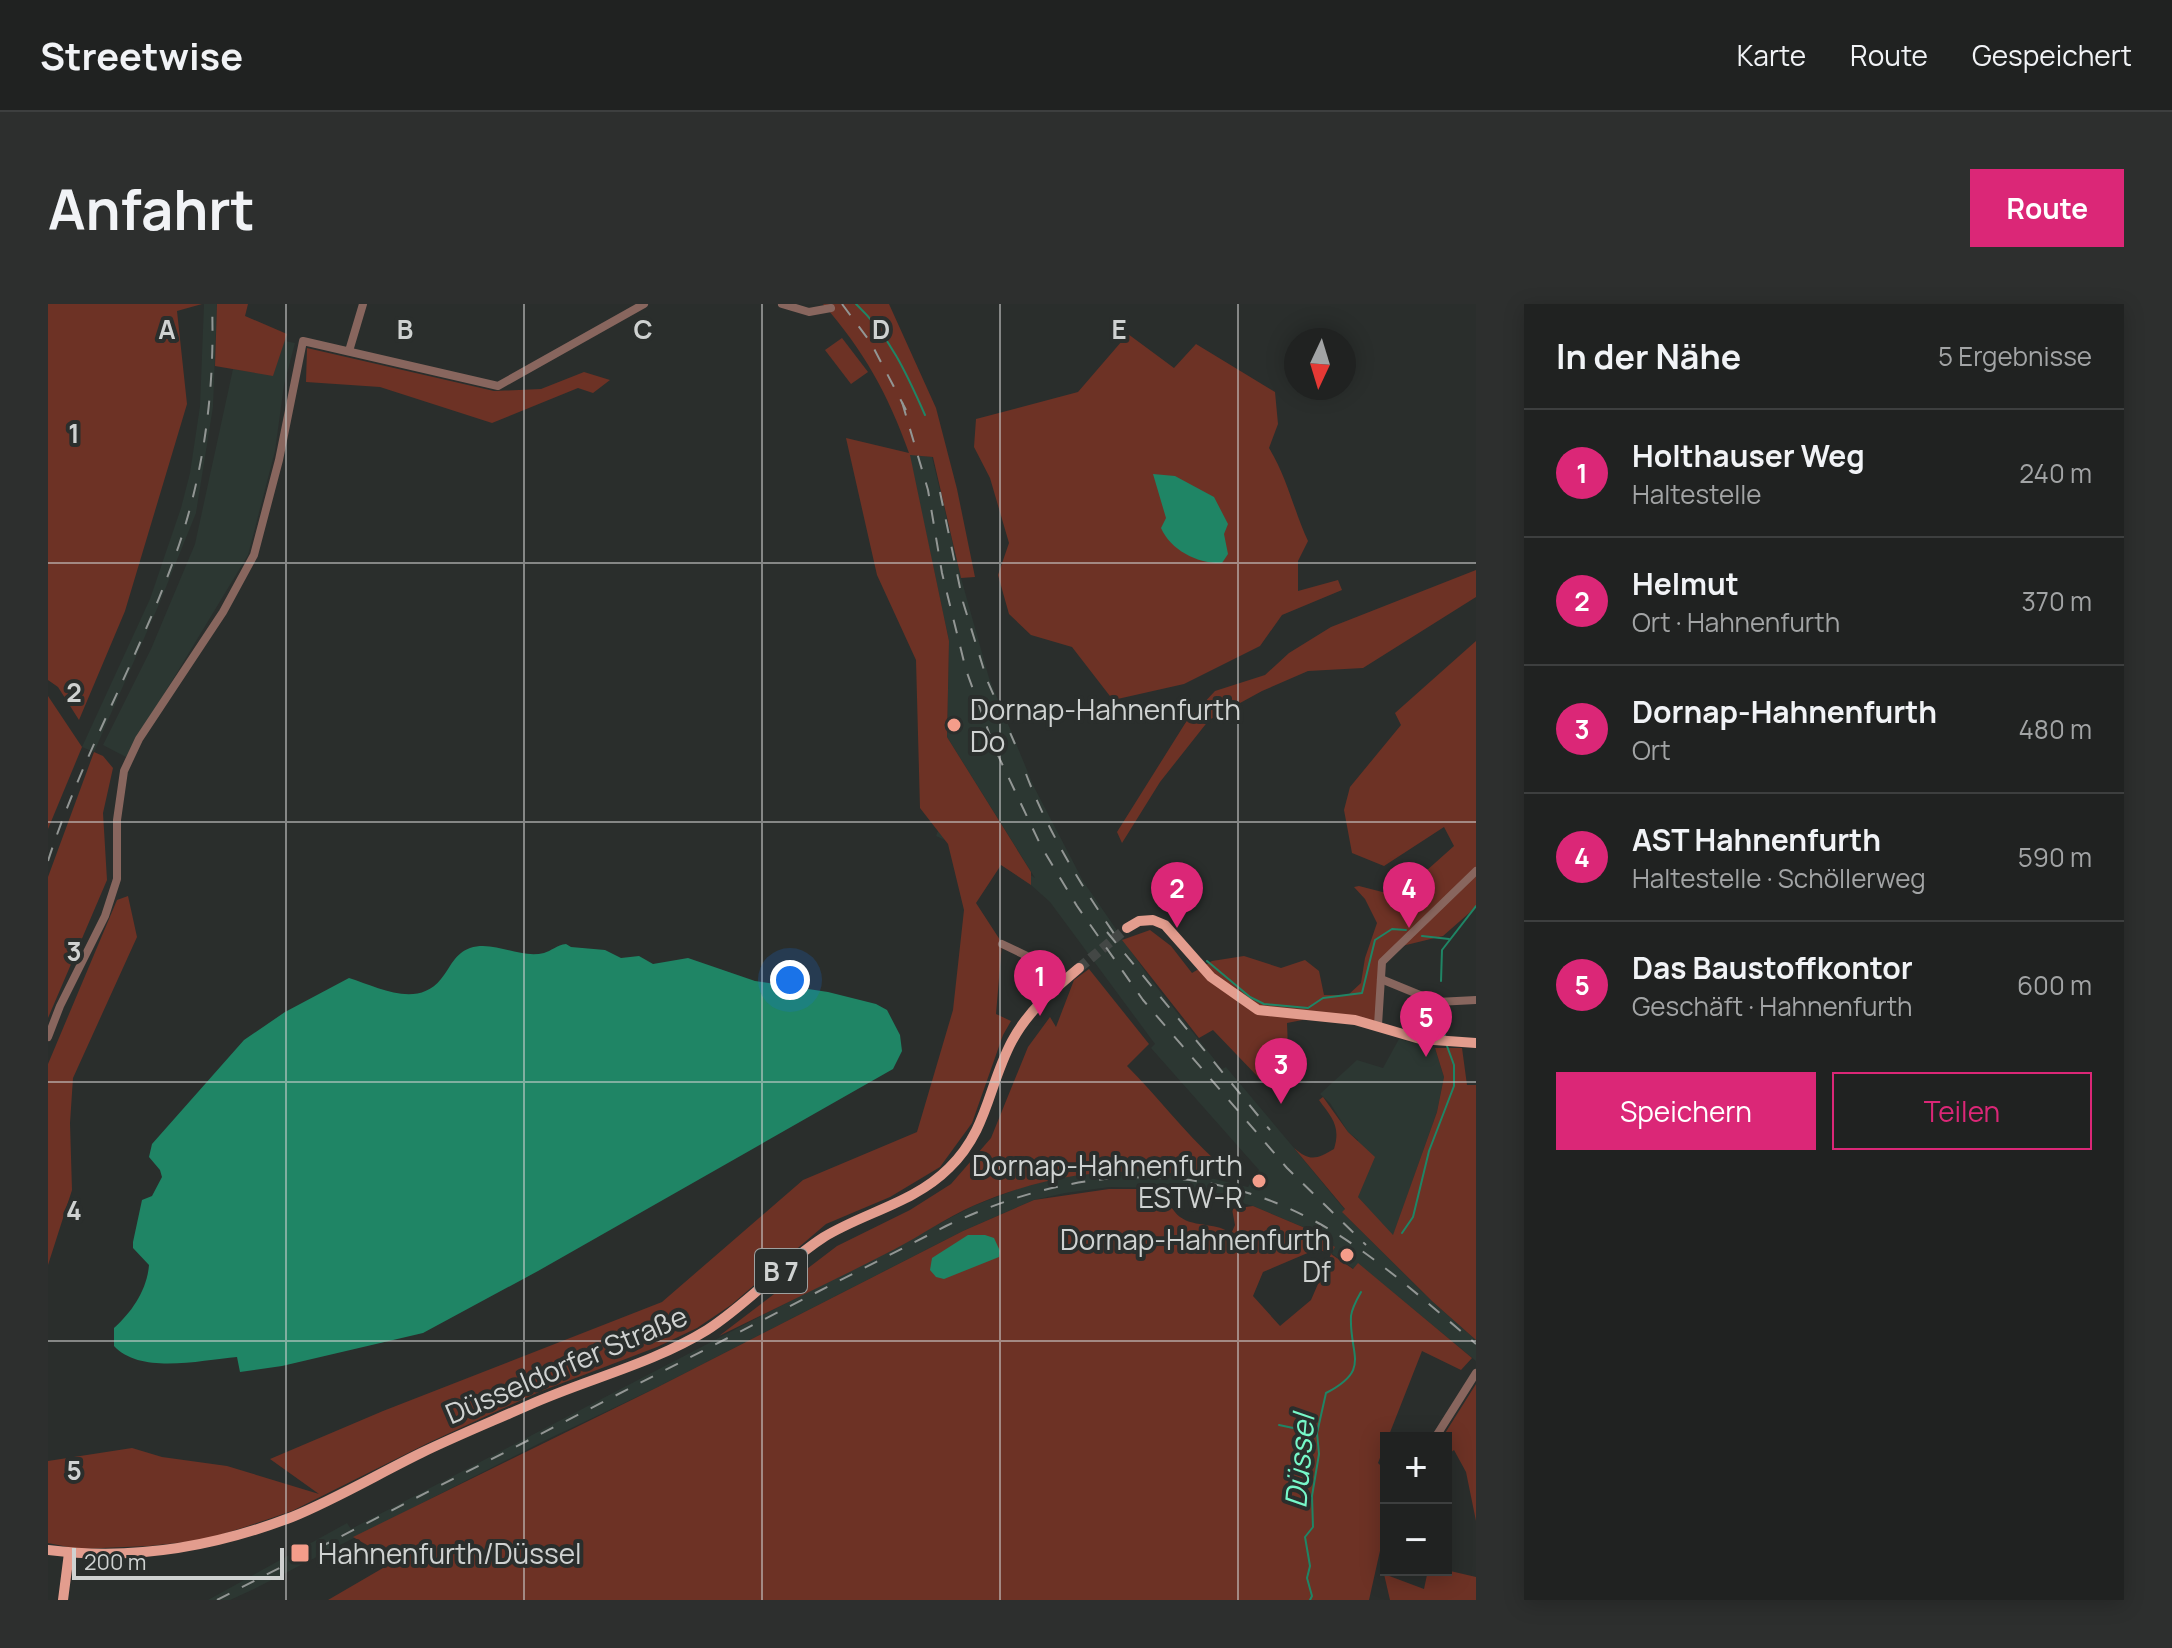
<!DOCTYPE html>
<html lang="de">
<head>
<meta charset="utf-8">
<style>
  body { margin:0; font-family:Manrope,sans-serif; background:#2d2f2e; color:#f1f3f6 }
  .controls { position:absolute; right:24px; bottom:24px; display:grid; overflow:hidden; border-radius:0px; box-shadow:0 4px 20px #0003 }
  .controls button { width:72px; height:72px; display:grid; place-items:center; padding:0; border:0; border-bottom:2px solid #3d3f3f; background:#202221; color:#f1f3f6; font:40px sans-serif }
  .compass { position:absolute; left:1236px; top:24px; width:72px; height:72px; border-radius:50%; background:#202221; box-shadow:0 4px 20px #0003; rotate:184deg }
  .scale { position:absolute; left:24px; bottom:20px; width:212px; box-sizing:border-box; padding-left:8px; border:4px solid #cfd2d1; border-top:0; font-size:22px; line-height:28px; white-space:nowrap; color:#cfd2d1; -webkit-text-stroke:6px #2a2e2c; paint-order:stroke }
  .you { position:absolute; left:742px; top:676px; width:28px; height:28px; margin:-20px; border:6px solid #fff; border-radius:50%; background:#1a73e8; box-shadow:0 0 0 12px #1a73e833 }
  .badge { display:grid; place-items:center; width:52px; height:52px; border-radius:50%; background:#db2777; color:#fff; font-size:26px; font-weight:700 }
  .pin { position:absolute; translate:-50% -66px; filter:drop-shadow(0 2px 4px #0008) }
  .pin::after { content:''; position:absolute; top:42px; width:28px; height:24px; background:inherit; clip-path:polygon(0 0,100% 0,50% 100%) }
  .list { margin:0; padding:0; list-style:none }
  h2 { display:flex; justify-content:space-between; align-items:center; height:104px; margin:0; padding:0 32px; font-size:34px }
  h2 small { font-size:26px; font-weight:400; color:#a2a4a5 }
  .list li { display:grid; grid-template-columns:52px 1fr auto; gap:24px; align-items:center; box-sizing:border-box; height:128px; padding:0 32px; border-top:2px solid #3d3f3f }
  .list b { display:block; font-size:30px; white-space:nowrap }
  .list p { margin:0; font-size:26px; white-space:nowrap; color:#a2a4a5 }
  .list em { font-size:26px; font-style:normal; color:#a2a4a5 }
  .actions { display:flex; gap:16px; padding:24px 32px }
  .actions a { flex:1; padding:18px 0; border:2px solid #db2777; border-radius:0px; text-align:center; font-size:28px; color:#db2777 }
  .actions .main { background:#db2777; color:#fff }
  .map { position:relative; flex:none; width:1428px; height:1296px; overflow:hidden; border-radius:0px }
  header { display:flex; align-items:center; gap:48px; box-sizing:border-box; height:112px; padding:0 40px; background:#202221; border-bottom:2px solid #3d3f3f }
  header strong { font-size:38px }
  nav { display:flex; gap:44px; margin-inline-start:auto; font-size:28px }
  .intro { display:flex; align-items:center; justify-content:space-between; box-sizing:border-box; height:192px; padding:0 48px }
  h1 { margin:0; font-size:56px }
  .button { padding:20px 36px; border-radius:0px; background:#db2777; color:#fff; font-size:28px; font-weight:700 }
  main { display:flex; gap:48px; padding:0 48px }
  aside { flex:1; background:#202221; border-radius:0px; box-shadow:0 4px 20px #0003 }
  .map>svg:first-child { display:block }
  .built { fill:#2c3732 }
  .green { fill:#6d3225; fill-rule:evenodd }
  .water { fill:#1f8565 }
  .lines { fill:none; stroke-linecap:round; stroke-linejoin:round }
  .stream { stroke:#1f8565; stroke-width:2 }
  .major-tunnel { stroke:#434745; stroke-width:10; stroke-dasharray:10 5; stroke-linecap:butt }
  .minor { stroke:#88665e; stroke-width:8 }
  .major { stroke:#e39d8e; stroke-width:10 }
  .rail { stroke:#929694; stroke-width:2; stroke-dasharray:14 14; stroke-linecap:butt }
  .grid { fill:none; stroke:#cfd2d1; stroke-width:2; stroke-opacity:0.55 }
  .poi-dot { fill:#f49d8a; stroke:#2a2e2c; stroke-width:3 }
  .labels { text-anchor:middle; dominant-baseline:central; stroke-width:8; stroke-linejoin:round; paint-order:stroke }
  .shield { fill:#2a2e2c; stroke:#9ea1a0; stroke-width:2 }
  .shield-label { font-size:26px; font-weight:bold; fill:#cfd2d1 }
  .poi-label { font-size:28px; fill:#cfd2d1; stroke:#2a2e2c; text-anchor:start }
  .street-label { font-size:28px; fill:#cfd2d1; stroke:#2a2e2c }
  .water-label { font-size:30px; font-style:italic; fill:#77f8c9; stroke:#2a2e2c }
  .grid-label { font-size:26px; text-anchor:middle; font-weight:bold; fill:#cfd2d1; stroke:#2a2e2c; stroke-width:8; stroke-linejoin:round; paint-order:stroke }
</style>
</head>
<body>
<header>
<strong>Streetwise</strong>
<nav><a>Karte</a><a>Route</a><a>Gespeichert</a></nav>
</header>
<div class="intro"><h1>Anfahrt</h1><a class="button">Route</a></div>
<main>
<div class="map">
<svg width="1428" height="1296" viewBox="0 0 1428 1296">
  <rect width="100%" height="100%" fill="#2a2e2c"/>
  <g class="built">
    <polygon points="156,0 169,0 165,103 148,209 112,298 46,448 34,443 102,295 133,204 142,169 152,102"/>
    <polygon points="236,37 247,39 236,81 227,147 200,251 78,453 55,441 103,345 147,240 185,65 225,71"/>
    <polygon points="861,150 884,153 913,274 941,374 986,483 1035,577 1103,676 1174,765 1178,763 1246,844 1297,906 1295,909 1385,998 1428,1036 1428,1057 1310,960 1306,965 1283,949 1286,943 1257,924 1205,902 1151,888 1114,884 1062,883 1017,889 986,896 915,927 610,1083 498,1136 206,1285 182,1296 160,1296 299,1219 303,1225 925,902 971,884 1017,872 1066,866 1106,866 1154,872 1200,883 1211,866 1103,744 1107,740 1002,598 983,581 952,560 888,532 891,524 955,553 987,574 899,433 901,337"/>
    <polygon points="1351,735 1387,744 1396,773 1389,808 1345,932 1310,893 1310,836 1300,828 1282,799 1272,790 1309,756 1335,764"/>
  </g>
  <g class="green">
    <polygon points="0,0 154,0 129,7 139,100 77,307 31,416 10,383 0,376"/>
    <polygon points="169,0 200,0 197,12 239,30 225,72 167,62"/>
    <path d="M775 0H841L888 104 909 185 927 273 913 274 885 153 862 151 901 337 899 433 983 568V581L953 561 928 599 954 639 948 710 963 717 955 731 924 819 892 863 842 893 778 920 683 1001 649 1024 609 1043 491 1088 380 1139 244 1207 200 1222 156 1236 101 1242 30 1245 0 1239V1157L84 1144 114 1153 179 1162 271 1190 222 1155 335 1107 614 998 755 876 869 828 905 706 916 606 900 540 872 504 868 356 829 271 798 134 861 149C840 90 816 47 775 0Z"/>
    <path d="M1080 30 1126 64 1148 40 1227 88 1230 120 1221 144C1239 173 1246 207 1260 237L1250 257V287L1290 276 1294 286 1234 311 1212 342 1136 380 1065 396 1024 343 983 331 961 310 950 271 961 239 942 174 926 143 928 115 1030 88Z"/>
    <polygon points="794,34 820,68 803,80 777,46"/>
    <polygon points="259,44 446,87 493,85 536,68 562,76 545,89 530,84 444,119 332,83 258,78"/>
    <polygon points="1428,266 1428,293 1315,364 1260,367 1214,387 1161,416 1112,478 1074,539 1069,528 1138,418 1167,387 1217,371 1241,349 1283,323"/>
    <polygon points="1428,337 1428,603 1395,632 1354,642 1332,664 1327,718 1280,711 1239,719 1240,745 1259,754 1249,773 1228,758 1212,775 1165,726 1151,734 1074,636 1102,626 1123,642 1144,669 1164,657 1196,652 1233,664 1257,656 1271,667 1276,691 1300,691 1313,679 1317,654 1329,619 1317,595 1306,583 1311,582 1350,592 1406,542 1396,523 1336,562 1304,549 1296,506 1302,483 1353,421 1347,409"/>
    <polygon points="0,392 34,443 0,525"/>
    <polygon points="46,448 55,452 65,464 55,509 59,576 0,714 0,573"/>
    <polygon points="80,592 89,633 25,774 22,819 24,886 0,961 0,760 69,596"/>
    <path d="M1041 665 1101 740 1079 762C1110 793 1136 828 1168 857L1154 872C1072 862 1004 868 927 901 899 913 874 931 847 945 789 975 730 1003 671 1032L789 942 862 906 903 880 943 834 980 743 1002 713 1008 723 1026 676Z"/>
    <path d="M1387 744H1414L1419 781H1428V1036L1385 998 1294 908 1297 905 1246 844C1262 858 1269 855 1286 845 1293 822 1284 814 1271 796L1275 793 1300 828 1327 853 1310 893 1345 931 1389 808 1396 773Z"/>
    <path d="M1061 885H1113C1118 894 1124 907 1132 913 1147 924 1171 918 1183 930L1187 921 1184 905 1205 902 1257 924 1287 943 1283 950 1305 965 1310 959 1424 1054 1413 1066 1374 1047 1330 1159 1338 1167V1220L1321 1296H280L347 1257 305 1233 610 1083 915 927 986 896ZM1269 945 1283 950 1263 996 1232 1022 1205 992 1215 968Z"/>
    <polygon points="1428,1080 1428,1217 1418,1168 1406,1146 1398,1152 1398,1134 1394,1134"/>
    <polygon points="1380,1266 1398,1266 1428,1273 1428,1296 1342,1296 1336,1270 1376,1285"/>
  </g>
  <g class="water">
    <path d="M1105 170 1127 172 1166 193 1180 220 1176 230 1180 250 1174 259C1151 260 1123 247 1113 224L1118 214Z"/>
    <path d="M518 640 523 643 557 646 573 654 591 652 605 660 640 654 707 677 780 688 828 700 839 706 852 731 854 747 845 765 490 967 375 1029 234 1062 192 1068 189 1053C153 1056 93 1071 66 1042V1024C84 1008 99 986 101 961L85 944V938L94 896 104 892 114 873 112 866 101 853 104 840 196 736 237 708 301 674C330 683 369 705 393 675 403 663 406 650 422 644 446 636 471 655 496 649 503 647 509 641 518 640Z"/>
    <polygon points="920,931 937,931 946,934 952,947 951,953 896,975 888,973 882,966 884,954"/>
  </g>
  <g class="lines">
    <g class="stream">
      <path d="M808 0C841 31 859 70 877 111"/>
      <polyline points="1374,632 1401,635"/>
      <polyline points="1159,657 1202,693 1216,700 1260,704 1275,694 1314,689 1327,636 1344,625 1358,626"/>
      <polyline points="1393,677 1394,646 1428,602"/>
      <polyline points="1394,716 1397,732"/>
      <polyline points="1354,929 1365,913 1381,847 1406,782 1406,761 1399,742"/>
      <polyline points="1231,1121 1269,1129"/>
      <path d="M1262 1296 1264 1292 1259 1274 1262 1262 1257 1233 1265 1223 1264 1192 1271 1150 1269 1129 1278 1089C1324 1065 1301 1052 1303 1012 1304 1004 1309 995 1313 988"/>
    </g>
    <polyline class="major-tunnel" points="1031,664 1079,624"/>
    <g class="minor">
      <polyline points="734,0 761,8 783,4"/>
      <polyline points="301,47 315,0"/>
      <polyline points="954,640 1000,662 1015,678"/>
      <polyline points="1333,675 1389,698 1428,696"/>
      <polyline points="1330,721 1334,658 1428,567"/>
      <polyline points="0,733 12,702 57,612 69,575 69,516 76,467 91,435 175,308 206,251 231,156 255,37 450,82 596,0"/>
      <polyline points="1387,1134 1428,1069"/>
    </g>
    <g class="major">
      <polyline points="1079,624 1091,617 1105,616 1117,621 1163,673 1210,706 1307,716 1372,735 1428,739"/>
      <path d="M0 1246C84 1257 166 1243 244 1213 288 1195 330 1170 373 1149 408 1132 445 1117 481 1101 539 1075 604 1060 659 1026 701 999 734 960 776 933 817 908 866 899 901 864 940 826 940 782 964 737 980 707 1005 686 1031 664"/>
      <polyline points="15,1296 21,1249"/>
    </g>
    <g class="rail">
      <polyline points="794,0 823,39 858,106"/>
      <polyline points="854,98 880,186 894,269 918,366 947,445 993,542 1029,602 1095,696 1239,864 1318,941"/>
      <polyline points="892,188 915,298 939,376 967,440"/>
      <path d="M978 470C1000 528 1034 583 1069 634"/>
      <path d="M0 557C35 448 94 349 131 241 157 163 167 82 164 0"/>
      <polyline points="1059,628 1222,826"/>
      <path d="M169 1296 898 922C1028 860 1162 851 1289 930 1338 961 1383 1002 1428 1040"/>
    </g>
  </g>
  <path class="grid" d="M238 0V1296M476 0V1296M714 0V1296M952 0V1296M1190 0V1296M0 259H1428M0 518H1428M0 778H1428M0 1037H1428"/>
  <g class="poi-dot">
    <circle cx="906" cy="421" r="8"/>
    <circle cx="1211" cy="877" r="8"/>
    <circle cx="1299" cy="951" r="8"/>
    <rect x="242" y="1239" width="20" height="20" rx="4"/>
  </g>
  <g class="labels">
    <rect class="shield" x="707" y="945" width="52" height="44" rx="6"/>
    <g class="shield-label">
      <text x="733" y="967">B 7</text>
    </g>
    <g class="poi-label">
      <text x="922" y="405">Dornap-Hahnenfurth<tspan x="922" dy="32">Do</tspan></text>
      <text x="1195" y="861" text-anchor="end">Dornap-Hahnenfurth<tspan x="1195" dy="32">ESTW-R</tspan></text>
      <text x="1283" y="935" text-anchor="end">Dornap-Hahnenfurth<tspan x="1283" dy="32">Df</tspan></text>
      <text x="270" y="1249">Hahnenfurth/Düssel</text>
    </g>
    <g class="street-label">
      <text transform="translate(518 1060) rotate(-23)">Düsseldorfer Straße</text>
    </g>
    <g class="water-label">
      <text transform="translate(1251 1157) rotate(-85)">Düssel</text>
    </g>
  </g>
  <g class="grid-label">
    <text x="119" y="35">A</text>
    <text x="357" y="35">B</text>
    <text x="595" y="35">C</text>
    <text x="833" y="35">D</text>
    <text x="1071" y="35">E</text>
    <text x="26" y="139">1</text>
    <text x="26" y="398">2</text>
    <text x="26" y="657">3</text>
    <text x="26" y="916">4</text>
    <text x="26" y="1176">5</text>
  </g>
</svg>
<div class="controls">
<button>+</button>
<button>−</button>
</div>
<svg class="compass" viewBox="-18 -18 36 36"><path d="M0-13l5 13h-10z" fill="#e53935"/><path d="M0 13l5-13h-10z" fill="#a2a4a5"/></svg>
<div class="scale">200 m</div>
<div class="you"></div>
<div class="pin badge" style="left:992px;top:712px">1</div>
<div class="pin badge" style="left:1129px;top:624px">2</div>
<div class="pin badge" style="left:1233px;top:800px">3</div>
<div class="pin badge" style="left:1361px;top:624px">4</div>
<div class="pin badge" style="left:1378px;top:753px">5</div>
</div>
<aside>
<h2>In der Nähe<small>5 Ergebnisse</small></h2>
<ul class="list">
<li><span class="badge">1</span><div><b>Holthauser Weg</b><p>Haltestelle</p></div><em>240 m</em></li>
<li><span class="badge">2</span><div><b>Helmut</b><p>Ort · Hahnenfurth</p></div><em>370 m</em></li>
<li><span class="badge">3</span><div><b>Dornap-Hahnenfurth</b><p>Ort</p></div><em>480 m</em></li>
<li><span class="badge">4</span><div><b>AST Hahnenfurth</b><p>Haltestelle · Schöllerweg</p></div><em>590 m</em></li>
<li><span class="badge">5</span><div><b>Das Baustoffkontor</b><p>Geschäft · Hahnenfurth</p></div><em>600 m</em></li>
</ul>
<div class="actions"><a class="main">Speichern</a><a>Teilen</a></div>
</aside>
</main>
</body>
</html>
